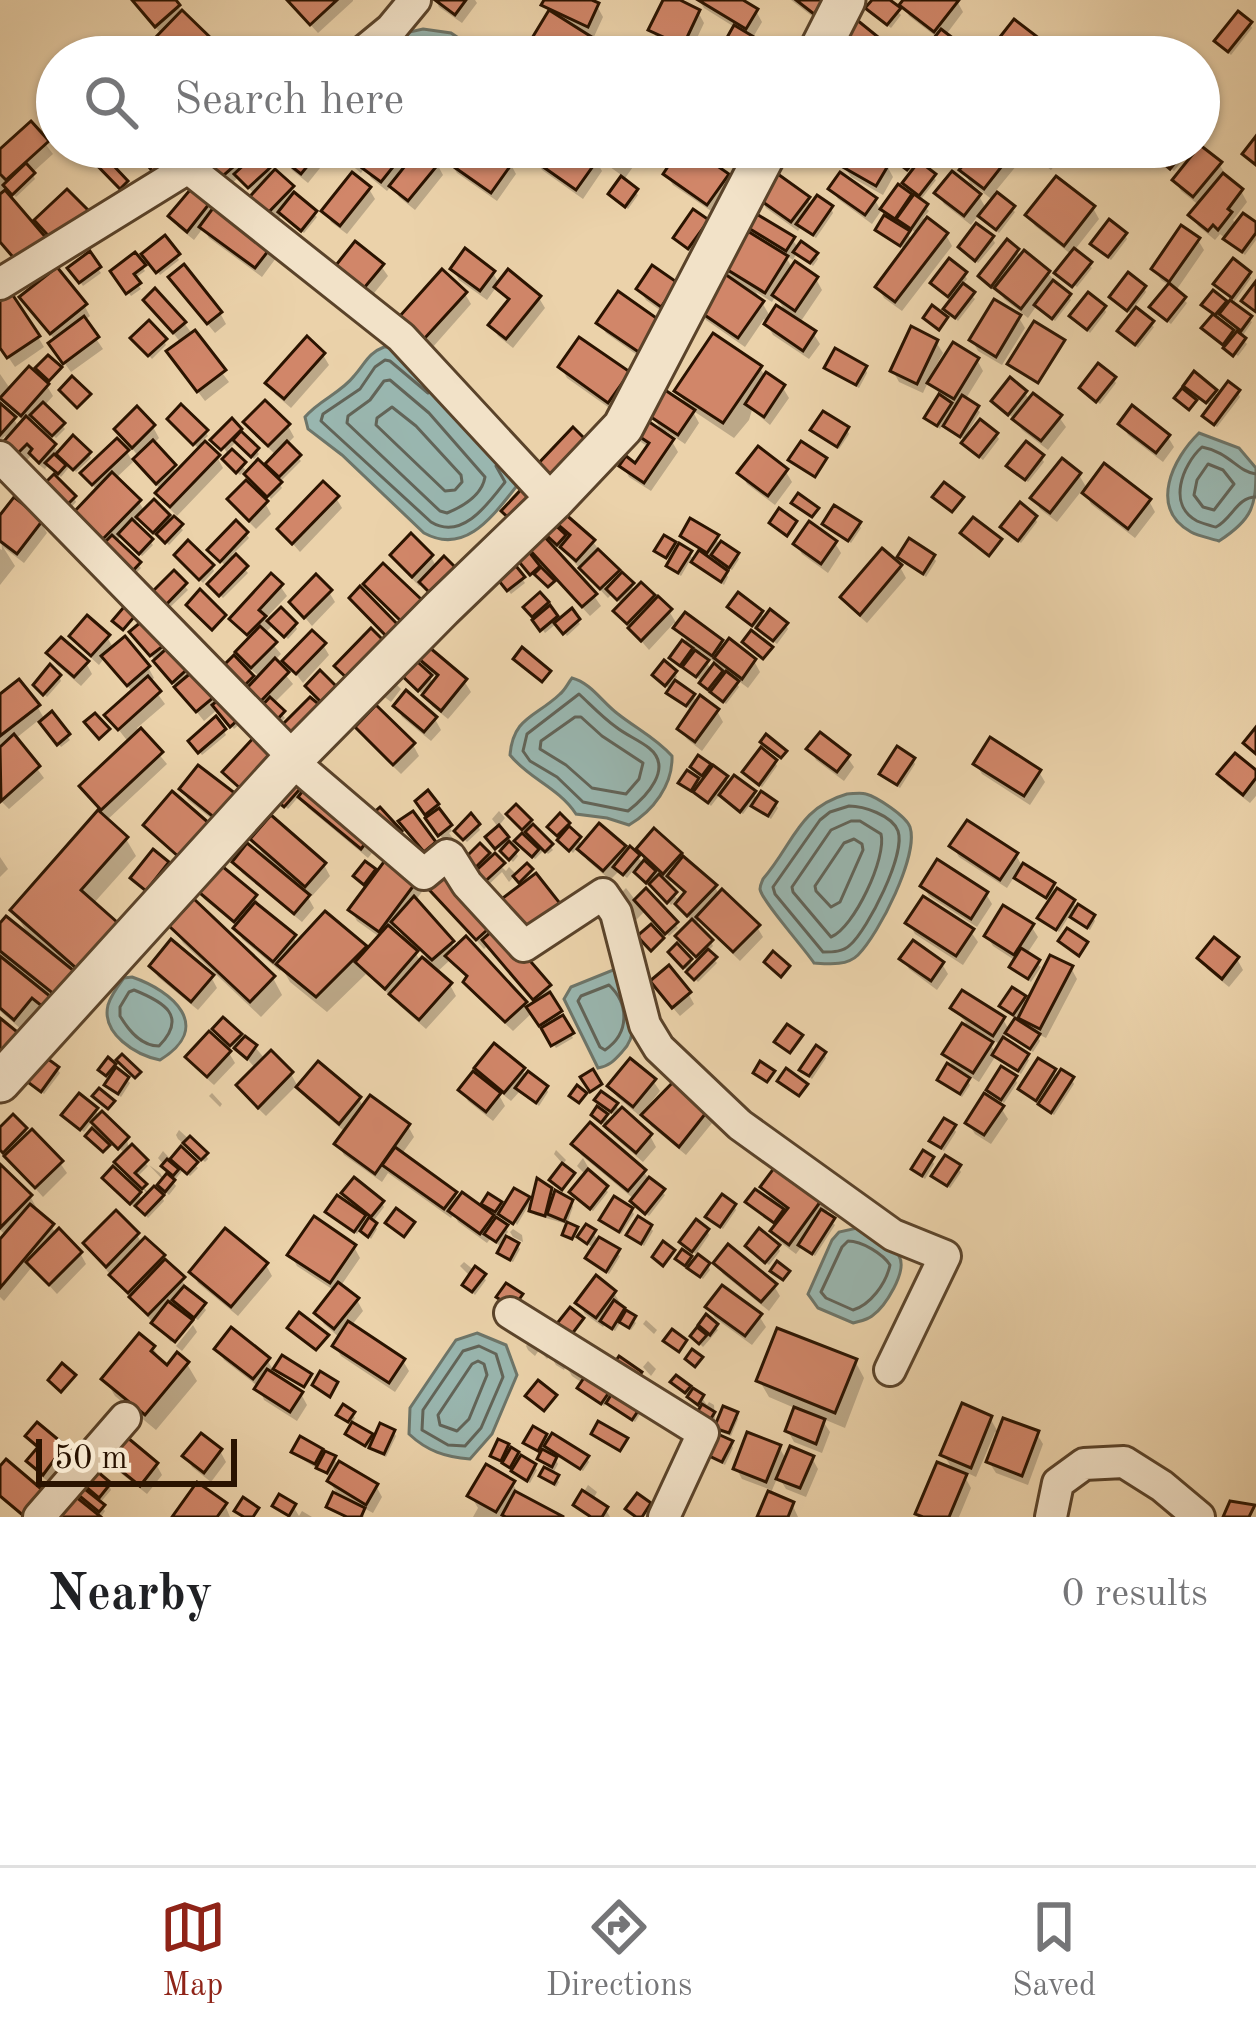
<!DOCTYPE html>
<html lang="en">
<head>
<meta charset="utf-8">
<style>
  body { margin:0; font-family:"Old Standard TT",serif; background:#f2f2f2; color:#202124 }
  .scale { position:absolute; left:36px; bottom:30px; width:201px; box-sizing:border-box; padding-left:12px; border:6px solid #2a1300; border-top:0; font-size:33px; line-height:42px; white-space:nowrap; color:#2a1300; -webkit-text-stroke:9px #f2e2c8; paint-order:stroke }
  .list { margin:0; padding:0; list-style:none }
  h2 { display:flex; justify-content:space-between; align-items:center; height:156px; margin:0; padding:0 48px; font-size:51px }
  h2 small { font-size:39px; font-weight:400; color:#757577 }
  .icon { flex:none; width:66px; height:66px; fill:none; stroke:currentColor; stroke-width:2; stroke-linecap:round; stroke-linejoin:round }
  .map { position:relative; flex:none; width:1256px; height:1517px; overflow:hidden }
  .search { position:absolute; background:#fff; box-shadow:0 3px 9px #0004; left:36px; right:36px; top:36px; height:132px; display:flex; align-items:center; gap:30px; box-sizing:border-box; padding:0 42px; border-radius:66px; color:#757577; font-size:45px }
  .sheet { height:348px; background:#fff }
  nav { display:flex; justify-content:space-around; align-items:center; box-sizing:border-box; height:168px; border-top:3px solid #e0e0e0; background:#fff; font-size:33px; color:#757577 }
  nav a { display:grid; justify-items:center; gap:6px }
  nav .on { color:#8f2418 }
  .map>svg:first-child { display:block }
  .water { fill:#99b6af; stroke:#6d7569; stroke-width:3 }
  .shadow { fill:#0003; fill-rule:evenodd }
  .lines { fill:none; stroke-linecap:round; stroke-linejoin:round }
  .shore { stroke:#626458; stroke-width:3 }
  .building { fill:#d18669; stroke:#2a1300; stroke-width:3 }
  .minor-casing { stroke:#5a432a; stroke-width:36 }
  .tertiary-casing { stroke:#5a432a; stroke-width:45 }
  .minor { stroke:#f2e2c8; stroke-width:30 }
  .tertiary { stroke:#f2e2c8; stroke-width:39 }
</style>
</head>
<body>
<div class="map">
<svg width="1256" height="1517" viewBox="0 0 1256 1517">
  <rect width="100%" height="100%" fill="#ebd2aa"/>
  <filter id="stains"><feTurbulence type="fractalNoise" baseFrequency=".00167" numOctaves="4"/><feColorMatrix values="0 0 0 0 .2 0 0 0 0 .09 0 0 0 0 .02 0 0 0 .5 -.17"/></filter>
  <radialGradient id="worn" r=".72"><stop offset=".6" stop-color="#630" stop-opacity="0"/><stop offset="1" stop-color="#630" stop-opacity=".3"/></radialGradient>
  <g class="water">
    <polygon points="423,29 451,33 487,57 403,57 405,33"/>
    <path d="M384 347H392L520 482C496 511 468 557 424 533L342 455 308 429 305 417C319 400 341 393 354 376 365 364 368 353 384 347Z"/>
    <path d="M1199 433 1239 448 1256 468C1256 506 1253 519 1219 541 1210 538 1198 536 1191 532 1148 508 1173 458 1199 433Z"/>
    <path d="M572 678C591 683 602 702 618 714 637 729 656 738 672 756 673 785 653 811 629 825L607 818 576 814C558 787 529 779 510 755 513 717 536 717 560 694 565 690 568 683 572 678Z"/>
    <path d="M847 794C853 794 860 792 866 794 877 797 906 816 910 827 919 855 879 934 858 955 847 966 829 964 814 963 805 949 761 900 760 889 760 885 762 882 763 879 794 843 798 808 847 794Z"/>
    <path d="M618 968C626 996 645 1029 622 1052 614 1061 609 1066 598 1068L564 999 571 987Z"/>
    <path d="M132 977C173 991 214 1027 160 1060 136 1055 101 1034 108 1005 111 995 118 986 124 978Z"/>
    <path d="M857 1228C870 1236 891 1243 899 1256 908 1271 885 1307 872 1316 867 1320 860 1321 853 1323L818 1308 808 1294 832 1240 839 1232Z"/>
    <path d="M477 1333 506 1345 517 1375 492 1434 470 1459C445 1457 427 1451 409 1434L410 1408 445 1356 456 1340Z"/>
  </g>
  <g class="shadow">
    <polygon points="132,0 172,0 213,44 219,55 171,57 158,40 162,35"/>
    <polygon points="288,0 353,0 353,1 318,33"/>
    <polygon points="436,0 475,0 477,3 462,23 439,7"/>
    <polygon points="547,0 585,0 597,6 603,17 592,41 602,54 600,57 533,57 529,48 550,14 545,5"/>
    <polygon points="666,0 673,0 698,12 704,23 689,55 658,40 651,29"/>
    <polygon points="699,0 737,0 756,11 762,22 752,39 763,52 761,57 719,57 736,28 704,8"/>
    <polygon points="791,0 833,0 821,23"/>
    <polygon points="875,0 885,0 901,15 891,28 871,13"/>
    <polygon points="906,0 957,1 963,12 945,36 970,57 930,57 927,52 938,38 909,16 903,5"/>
    <polygon points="1250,24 1252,28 1231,55 1220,45"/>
    <polygon points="1000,42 1042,44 1048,55 1011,57"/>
    <polygon points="881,43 887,53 884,57 831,57"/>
    <polygon points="31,125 53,154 32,173 35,179 16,197 9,190 5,194 0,241 0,153"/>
    <polygon points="200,147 246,147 255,159 261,153 256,147 275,147 261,159 273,175 291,188 298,199 317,217 304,233 282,215 269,228 255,195 239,177 230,185 236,207"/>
    <polygon points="296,147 335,147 336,148 308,183 292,170 286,159"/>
    <polygon points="340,147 410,147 416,158 437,164 443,175 415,210 399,197 392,185 387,191 371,178 365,167 361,173 345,160 339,149"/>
    <polygon points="461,147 647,147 623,181 638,195 628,209 611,194 624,177 592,154 602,171 583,199 542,170 532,153 523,167 505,154 516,174 497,201 457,173 450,162"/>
    <polygon points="859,147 872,147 867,155 887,166 893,177 883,195 851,177 844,166 863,153"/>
    <path d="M902 147H918L925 154 918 163 936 180 919 202 929 211 923 218 946 235 952 246 902 311 884 298 878 287 906 250 879 230 888 215 884 209 899 188 918 201 921 197 908 187 913 174 897 161ZM902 224 918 234 913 242Z"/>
    <path d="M982 147H1002L1011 154 1017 165 994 193 1015 212 999 233 984 221 980 213 971 225 944 204 938 194 976 193 963 171ZM972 184 994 201 987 210Z"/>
    <polygon points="1016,147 1069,147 1051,170 1037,159 1033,152 1029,157"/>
    <polygon points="1168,147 1193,147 1174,171 1162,161"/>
    <polygon points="1219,164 1226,175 1224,177 1241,191 1247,202 1233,220 1237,226 1256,226 1256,240 1245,255 1220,234 1215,240 1198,226 1192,216 1200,206 1181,191 1175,180"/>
    <polygon points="666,174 726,176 733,186 714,213 673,185"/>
    <polygon points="195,188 270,248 276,258 262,277 209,238 203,228 194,240 178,227 172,217"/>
    <polygon points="369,189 375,199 347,234 331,222 325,211"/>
    <polygon points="832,189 875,200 881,211 872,224 838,199"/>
    <polygon points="760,198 807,199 812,207 831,208 833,213 816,238 801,227 798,231 766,208"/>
    <polygon points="1093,208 1099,219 1073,252 1092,268 1077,287 1059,272 1072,255 1035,226 1028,215"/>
    <path d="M740 221 792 239 799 249 816 255 818 259 813 266 797 252 793 260 784 254 793 269 816 279 822 290 799 324 813 333 820 344 809 359 773 335 764 319 745 347 706 320 699 310ZM756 292 772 302 776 295 788 317 771 318Z"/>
    <polygon points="707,222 709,226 691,252 679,243 676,238"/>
    <polygon points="1125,235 1127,239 1111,260 1096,248"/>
    <polygon points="992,238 995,243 978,263 961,247"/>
    <polygon points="165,240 179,260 160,275 145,255"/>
    <polygon points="1198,240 1204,250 1175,292 1187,303 1171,324 1156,312 1170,286 1161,280 1154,269"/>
    <polygon points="1017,251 1021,258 1048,273 1071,300 1055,321 1037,305 1028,318 1004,299 996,286 994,289 984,281"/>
    <polygon points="89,256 101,273 83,286 71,269"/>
    <polygon points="135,256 145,271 134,279 141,289 131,296 114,272"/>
    <polygon points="381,266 388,276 357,314 332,293"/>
    <polygon points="453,269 493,273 500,285 539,298 545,308 513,348 498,336 492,325 509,303 497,286 487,300 459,280"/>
    <polygon points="964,274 967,279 961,286 975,299 958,321 947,310 953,301 933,283"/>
    <path d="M1249 274 1251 278 1232 305 1252 322 1241 338 1247 344 1238 356 1208 333 1205 329 1215 315 1207 309 1224 303 1228 308 1234 300 1217 285ZM1222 313 1241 331 1235 338 1216 320Z"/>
    <polygon points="676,285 668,316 646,300 639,289"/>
    <polygon points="178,288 220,313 226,324 215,333"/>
    <polygon points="1144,288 1146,292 1133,309 1154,327 1138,348 1120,332 1133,315 1115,301"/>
    <polygon points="465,294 471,304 432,348 409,328"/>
    <polygon points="619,296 647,362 606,333 600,323"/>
    <polygon points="146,300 184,323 229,382 205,401 176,363 182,344"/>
    <polygon points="0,302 38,337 44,347 15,367 0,345"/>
    <polygon points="84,305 90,316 84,321 103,349 71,372 58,354 56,341 29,309"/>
    <polygon points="1104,308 1106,312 1090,333 1073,317"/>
    <polygon points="1019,318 1025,328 1002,365 978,351 972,340"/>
    <polygon points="164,341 166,345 152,359 137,342"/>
    <polygon points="936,342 943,353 935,368 939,370 977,360 983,371 965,400 980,412 964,438 967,441 996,435 999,439 983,460 968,448 967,441 949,430 944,422 940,429 930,422 927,418 941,396 929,380 923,393 899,382 893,371"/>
    <polygon points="323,355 329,365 291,408 275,394 269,383"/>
    <polygon points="561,367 628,374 634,385 615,412 567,378"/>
    <polygon points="760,368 766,378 783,388 789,398 770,425 752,410 749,420 734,438 692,410 699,423 685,444 666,431 678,452 651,491 629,477 623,466 636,467 650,448 641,442 635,431 664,435 652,415 688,409 678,391"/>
    <polygon points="828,368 865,368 867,373 859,388 830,372"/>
    <polygon points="0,374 11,390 47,386 53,396 44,406 65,429 56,438 34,417 29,423 54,446 59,454 88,453 91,458 76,472 70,466 61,477 48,465 45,469 47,471 38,464 33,454 26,461 49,483 74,498 76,502 68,511 14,452 5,436 0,441 0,408 14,419 19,428 25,422 10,409 5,397 0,401"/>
    <polygon points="1113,379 1116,383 1100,404 1085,392"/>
    <polygon points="1189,390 1215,392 1219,399 1238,392 1240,397 1217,427 1208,420 1212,407"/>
    <polygon points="1025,393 1030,401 1059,417 1066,427 1048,450 1022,430 1013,415 1012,417 997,405"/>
    <polygon points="173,423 205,431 208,436 201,442 217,457 223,468 177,516 165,504 159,493 162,491 143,470 136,460 139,457 117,430 153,427 159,438 153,444 178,474 200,450"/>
    <polygon points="232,423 259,454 254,459 236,442 228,450 249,474 264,469 277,456 253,433 247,423 288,426 294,437 286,445 301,461 279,483 282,488 271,499 245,470 240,475 228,464 229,456 217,437"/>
    <polygon points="1122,424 1168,437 1174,447 1163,462 1128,435"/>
    <polygon points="847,430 849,434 839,449 814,431"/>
    <polygon points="127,452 133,462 115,479 139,502 145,512 168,517 183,530 169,545 140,517 133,524 153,545 142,556 121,536 116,543 141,568 130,579 82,525 98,492 84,474"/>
    <polygon points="1041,457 1044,462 1028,482 1012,470"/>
    <polygon points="786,472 792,482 775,505 747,484 741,473"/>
    <polygon points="1079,475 1088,490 1149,501 1155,512 1135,538 1091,504 1083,489 1057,522 1040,509 1034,498"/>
    <polygon points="336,498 342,508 300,552 280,529"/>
    <polygon points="231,500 265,503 271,514 256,529 237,510"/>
    <polygon points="14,502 41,523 47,533 24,563 3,547 15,566 0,585 0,549 2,550 0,520"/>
    <polygon points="1035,518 1037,522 1021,543 1006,531"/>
    <path d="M560 523 593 542 621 578 631 585 635 592 653 597 656 603 669 611 678 626 721 642 725 649 754 661 760 672 748 688 732 676 739 687 726 704 705 688 703 682 673 658 686 640 674 623 649 650 620 616 623 605 612 594 608 598 570 558 563 546 561 548 551 539 554 528 570 541ZM700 651 717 664 712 671Z"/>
    <polygon points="826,524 858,524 861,528 851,543"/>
    <polygon points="246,534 249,538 232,555 248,573 223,598 213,588 227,567 213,554"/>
    <path d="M683 536 716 537 718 543 737 555 739 559 732 570 719 562 728 577 724 585 697 566 692 557 681 576 672 570 669 566 672 562 658 551 674 544 678 551 689 553 694 562 702 551ZM712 552 724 572 707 560Z"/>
    <polygon points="835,543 841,553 828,573 802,554 796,544"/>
    <polygon points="531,548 594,596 601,606 590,616 537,558"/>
    <polygon points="393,556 431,557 437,568 443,607 423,583 419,586 400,566"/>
    <polygon points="933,557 936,561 926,577 901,558"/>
    <polygon points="180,560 212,567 214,571 203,583"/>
    <polygon points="900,567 906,578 867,623 850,608 844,598"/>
    <polygon points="516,570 525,583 511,594 502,582"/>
    <polygon points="174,574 188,590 164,613 153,602"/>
    <polygon points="280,586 287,596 266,618 270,622 295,625 297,629 288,639 273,625 264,634 281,654 274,661 293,684 273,704 285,718 277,726 227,673 250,673 255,683 261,678 247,666 238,652 250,640 233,619"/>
    <polygon points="329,592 335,602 312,626 292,602"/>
    <polygon points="547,604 559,623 571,612 580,624 567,636 557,623 545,633 527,607"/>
    <polygon points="733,611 761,613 765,620 786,625 788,629 777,644 762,632 757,625 755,628"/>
    <polygon points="72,636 107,637 114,649 148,667 154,678 149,682 165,704 137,728 167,764 106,821 126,839 136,856 93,904 124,932 67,1008 43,989 55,1010 50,1016 39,1007 21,1029 0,1011 0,928 31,940 14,910 102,811 89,797 129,743 108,716 133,693 105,657 99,665 79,647"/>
    <polygon points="136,637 161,647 165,654 192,665 242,722 234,729 218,709 204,721"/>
    <polygon points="323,645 329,655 303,683 286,661"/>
    <polygon points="50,653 86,663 92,674 81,686 56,664"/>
    <polygon points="417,654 464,681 471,692 448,719 432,706 423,691 421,693 403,676 428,674 434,685 439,679 424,666"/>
    <polygon points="675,673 677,677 673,682 693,696 698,704 717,711 723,722 702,751 687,739 680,729 693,711 672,697 670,693 671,690 658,679"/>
    <polygon points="59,676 61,681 47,697 39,689"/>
    <polygon points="390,678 401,689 391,702 382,695"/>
    <polygon points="0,698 37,706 45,720 51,716 70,740 61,747 40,719 15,739 44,778 9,809 0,800"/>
    <polygon points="396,706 435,719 441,730 431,741 402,717"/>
    <polygon points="358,728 413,745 419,756 401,774 365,739"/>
    <polygon points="224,731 226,735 202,755 194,745"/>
    <polygon points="810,749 847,757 854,767 844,781 816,760"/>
    <polygon points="699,759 726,778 730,785 753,793 758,801 775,804 778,808 771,819 757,810 752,802 743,814 725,800 721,793 711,806 695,791 694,793 684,787 682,783 697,780 700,786 706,779 693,767"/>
    <polygon points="913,760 915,764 900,788 885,779 883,774"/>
    <polygon points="775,762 777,766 762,787 748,777"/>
    <polygon points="976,764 1039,772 1045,782 1030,805 982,774"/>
    <polygon points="199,769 223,828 188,800 182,789"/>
    <polygon points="1221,774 1256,774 1256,796 1250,803 1227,785"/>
    <polygon points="308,786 375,849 368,858 308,808 300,795 288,809 274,796"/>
    <polygon points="418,802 436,806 452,831 449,833 461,850 442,838"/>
    <polygon points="499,811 505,818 498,827 492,819"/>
    <path d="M412 815 548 987 554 997 551 1000 573 1038 556 1048 533 1012 513 1031 473 993 467 982 469 980 450 960 436 973 450 985 456 996 426 1029 399 1005 394 996 392 997 366 974 327 1012 290 982 282 968 280 971 242 939 238 927 204 899 198 889 255 897 261 908 293 937 298 945 325 915 367 953 381 938 357 921 351 910 368 888 359 881 373 871 376 876 429 855 404 826ZM427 885 484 949 488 945 537 1004 528 1010 525 1004 456 949 415 901ZM397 926 408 945 392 932ZM411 942 426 957 421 962 410 944Z"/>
    <path d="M560 818 583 846 623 848 627 855 630 851 647 866 640 850 679 855 715 887 720 896 757 927 763 937 740 961 706 928 700 919 694 925 711 942 713 946 707 952 717 963 698 982 674 957 690 961 694 968 701 961 681 941 692 922 676 900 671 905 652 882 649 885 640 877 635 868 627 878 619 871 610 880 587 860 579 846 573 853 553 832ZM666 878 670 882 672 880 686 895 680 902 662 882Z"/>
    <polygon points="512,819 529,821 553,850 548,854 544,850 535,859 521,846 532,847 537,842"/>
    <polygon points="478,825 480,830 467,842 460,835"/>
    <polygon points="489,838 507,839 518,856 513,862"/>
    <polygon points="254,839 324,865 330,876 312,896 304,890 314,908 302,922 242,873 235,862 267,862"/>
    <polygon points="953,847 1016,855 1022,866 1053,886 1055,891 1073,902 1078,911 1093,917 1095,921 1090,930 1076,921 1071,913 1059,932 1041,918 1051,902 1020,882 1016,874 1007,888 959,857"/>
    <polygon points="488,854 506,871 509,867 516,874 509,882 502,872 482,891 467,860"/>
    <polygon points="0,857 8,869 0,877"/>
    <polygon points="923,886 986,894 992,904 977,927 929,896"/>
    <polygon points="626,888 636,901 675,924 678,928 669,936 645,911 636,920 627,908 630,906 620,894"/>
    <polygon points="909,923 971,932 978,942 963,965 915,934"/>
    <polygon points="1031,926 1038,937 1026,955 1041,967 1031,982 1015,971 1013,967 1016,961 993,946 987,936"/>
    <polygon points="173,927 273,978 282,995 261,1017 183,943"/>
    <polygon points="1201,958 1237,959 1243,970 1229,987 1207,969"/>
    <polygon points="903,959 942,964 948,974 937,990 909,969"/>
    <polygon points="152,966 210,975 217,988 198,1010 158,977"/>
    <path d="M1071 968 1077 979 1046 1038 1036 1033 1040 1041 1033 1052 1011 1038 1008 1032 1003 1040 1029 1060 1021 1074 995 1057 979 1082 962 1071 970 1085 962 1097 943 1084 940 1080 957 1074 946 1054 966 1023 954 1008 1003 1019 1010 1032 1028 1031 1019 1014 1016 1018 1003 1006 1024 998 1028 1005ZM985 1035 1001 1045 996 1054Z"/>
    <polygon points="660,993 688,993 694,1004 680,1016"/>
    <polygon points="218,1033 239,1036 243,1042 255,1047 265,1059 291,1074 297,1085 266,1116 245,1096 239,1086 256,1069 236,1046 234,1048"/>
    <polygon points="229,1053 235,1063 214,1085 195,1068 189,1058"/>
    <polygon points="824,1054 826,1058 812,1079 805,1074 803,1070"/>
    <polygon points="114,1066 130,1083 121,1097 110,1089 107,1085 111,1080 101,1070"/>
    <polygon points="478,1068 522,1070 527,1078 546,1088 548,1092 539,1106 520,1091 511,1101 495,1088 505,1106 493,1121 468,1101 462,1090 489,1087"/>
    <polygon points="57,1069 60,1073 44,1094 29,1081"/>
    <polygon points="1054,1072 1058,1079 1072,1080 1074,1084 1054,1115 1021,1089"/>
    <polygon points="1015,1078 1017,1083 1004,1103 989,1090"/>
    <polygon points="653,1081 660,1091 648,1106 651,1109 679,1081 717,1117 686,1155 651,1126 643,1112 640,1116 617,1097 611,1086"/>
    <polygon points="300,1088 359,1099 364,1108 408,1126 414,1137 401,1155 455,1194 459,1201 506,1228 508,1232 503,1238 517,1245 520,1249 513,1262 503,1258 501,1253 503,1248 490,1239 487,1243 458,1222 454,1214 451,1218 388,1173 382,1182 344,1155 338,1144 346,1133 306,1098"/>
    <polygon points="212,1093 222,1104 220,1107 209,1096"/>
    <polygon points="601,1104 616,1105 620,1113 650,1136 656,1147 643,1162 614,1137 606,1123 604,1125 597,1119 605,1116 610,1124 617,1117"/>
    <polygon points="1001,1108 1008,1119 991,1144 975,1134 968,1123"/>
    <polygon points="95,1110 100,1117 127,1139 128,1145 148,1166 136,1178 150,1195 162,1197 164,1201 148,1218 136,1203 133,1206 108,1183 139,1194 143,1202 149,1195 120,1167 126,1155 93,1120 84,1132 68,1119"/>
    <polygon points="953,1127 956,1132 944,1151 935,1145 933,1141"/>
    <polygon points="25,1130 60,1163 67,1173 43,1197 0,1149 0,1131"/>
    <polygon points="179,1130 206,1155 208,1159 205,1162 178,1139 176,1135"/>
    <polygon points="575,1144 644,1172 650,1181 665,1195 649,1216 636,1206 635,1200 581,1155"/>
    <polygon points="556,1150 566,1160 563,1164 554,1154"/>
    <polygon points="163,1151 172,1161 181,1151 198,1168 190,1176 183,1170 173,1182 176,1186 169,1195 163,1190 164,1181 149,1165 160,1173 165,1181 171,1173 158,1158"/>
    <polygon points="583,1158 588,1167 585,1171 608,1192 593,1211 575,1197 586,1175 577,1166"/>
    <polygon points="932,1160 934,1164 925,1179 917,1174 914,1169"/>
    <polygon points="780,1164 830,1207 824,1215 835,1225 815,1256 802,1246 796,1254 780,1242 774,1231 778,1226 749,1203 775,1206 764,1187"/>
    <polygon points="958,1167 961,1172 950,1188 934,1176"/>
    <polygon points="0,1168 30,1196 36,1207 33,1210 51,1226 57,1235 80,1253 86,1264 57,1294 32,1267 4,1301 0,1297 0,1244 7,1236 0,1230"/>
    <polygon points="550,1190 555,1199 571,1202 573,1207 567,1224 535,1215 532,1211"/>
    <polygon points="347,1197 382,1203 384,1207 372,1223 377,1229 371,1239 361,1228 357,1234 331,1216 364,1217 368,1224 373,1218"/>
    <polygon points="527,1199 530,1203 517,1225 508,1209 503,1212 508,1222 500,1212 498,1215 485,1204 499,1204 503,1211"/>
    <polygon points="734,1206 736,1210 723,1229 711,1221"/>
    <polygon points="631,1210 634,1214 621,1234 603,1220"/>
    <polygon points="650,1227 653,1231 644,1246 630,1235"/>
    <polygon points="513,1229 522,1235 523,1242 513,1237 510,1232"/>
    <polygon points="707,1231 709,1235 696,1254 685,1246"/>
    <polygon points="593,1233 597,1239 620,1256 609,1274 591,1263 589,1258 594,1249 580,1237"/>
    <polygon points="137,1235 142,1244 162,1257 206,1310 198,1320 183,1309 190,1320 171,1342 119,1286 86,1244"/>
    <polygon points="354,1247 360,1258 340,1287 357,1300 363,1311 351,1326 403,1361 409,1371 395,1392 341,1356 335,1346 340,1338 324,1324 318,1313 335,1291 297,1266 291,1255"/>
    <polygon points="778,1247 780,1251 769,1265 751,1251"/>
    <polygon points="690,1258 694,1264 708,1265 710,1270 703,1279 679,1259"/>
    <polygon points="464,1262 486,1280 475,1295 465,1285 471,1277 460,1266"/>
    <polygon points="716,1264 774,1286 780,1296 769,1311 723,1274"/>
    <polygon points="266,1265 272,1276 238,1316 198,1283 192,1272"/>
    <polygon points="614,1293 620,1303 618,1307 636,1323 631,1330 620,1323 615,1331 605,1324 603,1327 585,1314 579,1304"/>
    <polygon points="709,1307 759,1316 766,1327 752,1345 715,1318"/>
    <polygon points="706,1319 718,1330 703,1347 693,1337"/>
    <polygon points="646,1320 657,1330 654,1334 643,1324"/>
    <polygon points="193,1325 197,1332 182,1351 176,1346"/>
    <polygon points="533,1337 642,1411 635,1422 612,1407 608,1401 604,1406 584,1393 581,1388 584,1384 572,1376 566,1366 564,1370 556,1365 550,1355 547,1359 539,1350 535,1356 528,1350 526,1346"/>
    <polygon points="153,1348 167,1369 187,1364 197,1381 156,1430 115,1396 105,1379"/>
    <polygon points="218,1349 267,1360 274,1371 270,1375 301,1394 307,1405 297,1421 264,1400 259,1387 224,1360"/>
    <polygon points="648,1361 656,1369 651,1376 643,1367"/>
    <polygon points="855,1361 864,1378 845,1428 821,1418 830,1432 822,1453 794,1442 788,1431 797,1409 769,1397 759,1380"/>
    <polygon points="676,1386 688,1388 692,1395 702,1398 707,1405 709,1402 714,1405 715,1419 710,1427 680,1403 693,1409 698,1417 704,1409"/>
    <polygon points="352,1414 355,1418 351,1424 370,1436 375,1443 393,1432 396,1436 386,1457 375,1452 371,1444 368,1449 351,1438 349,1434 353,1426 342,1419 340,1415"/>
    <polygon points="736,1415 738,1419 731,1436 720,1432 718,1427"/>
    <polygon points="990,1418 999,1434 995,1432 976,1477 961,1470 971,1488 959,1517 921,1517 919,1514 954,1472 944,1455"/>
    <polygon points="1037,1434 1043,1444 1028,1485 996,1473 989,1462"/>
    <polygon points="29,1436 70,1453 76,1464 50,1483 36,1472 30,1461 39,1450"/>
    <polygon points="545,1436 549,1443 586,1458 589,1462 583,1471 551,1451 558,1464 552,1475 559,1482 556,1487 542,1476 548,1466 540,1459 542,1455 527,1443"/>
    <polygon points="731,1443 733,1448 725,1465 705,1456"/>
    <polygon points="507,1447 511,1454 512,1451 534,1466 537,1470 530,1483 496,1460 494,1455"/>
    <polygon points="779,1447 787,1461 812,1458 818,1469 806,1497 786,1489 778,1476 770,1495 792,1504 798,1517 760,1517 771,1490 742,1479 736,1468"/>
    <polygon points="220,1451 226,1462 211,1482 192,1467 186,1457"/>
    <polygon points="295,1452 321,1452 324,1458 334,1459 339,1467 376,1486 382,1497 373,1513 360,1506 364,1517 345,1517 332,1511 330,1506 336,1492 330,1482 332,1478 297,1456"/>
    <polygon points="107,1456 156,1464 162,1475 147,1494 113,1467"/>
    <polygon points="83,1482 109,1485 111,1490 99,1504 105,1511 101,1517 83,1505 74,1490 93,1499"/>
    <polygon points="512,1483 519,1494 505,1517 473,1517 478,1508 471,1496"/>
    <polygon points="588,1485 597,1492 592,1501 606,1510 610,1517 590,1517 579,1509 576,1505"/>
    <polygon points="225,1505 230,1517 175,1517"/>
    <polygon points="276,1506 293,1506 299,1516 302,1511 312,1517 290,1517"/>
  </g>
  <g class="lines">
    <g class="shore">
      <path d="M390 380 429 413 485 477C482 495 464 506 447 513L440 511 347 423 348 416 370 400 384 381Z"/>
      <path d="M428 393 390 361 385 360 375 367 360 389 323 414 321 421 431 522C462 541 488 504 505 482L496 466"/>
      <polygon points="392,407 416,426 461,475 462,482 455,490 445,491 376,425 377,418"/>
      <polygon points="1208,464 1223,470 1234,484 1214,510 1203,507 1194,495 1197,480"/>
      <path d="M1256 474C1238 472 1229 452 1202 447 1182 465 1167 505 1197 521 1199 522 1214 527 1216 527 1232 519 1237 497 1256 497"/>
      <path d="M579 694C591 705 602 717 616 727 626 735 639 740 649 748 674 768 646 797 628 811L583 802 557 777 530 761 523 751 527 734Z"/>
      <polygon points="575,717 581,717 602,736 643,763 639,779 626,794 592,788 566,765 540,749 541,741"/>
      <path d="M849 806C863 806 892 815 898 831 906 854 868 929 850 945 843 952 833 952 823 952L775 894 773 887 820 820 830 812Z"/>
      <path d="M851 821H860L881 834C887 857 854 928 831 937L793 892 792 887 831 830Z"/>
      <polygon points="854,839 862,844 863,850 840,902 831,907 816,891 815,886 844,843"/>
      <path d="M609 985C629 1004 630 1033 605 1050L600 1047 578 1001 581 996Z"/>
      <path d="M134 990C164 1002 188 1016 159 1046 141 1046 129 1031 120 1016V1007L129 992Z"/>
      <path d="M848 1241C862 1241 883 1254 890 1265 886 1284 870 1305 853 1310L826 1298 821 1292 842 1247Z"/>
      <polygon points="479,1346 496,1354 503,1377 481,1428 465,1446 448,1445 422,1430 423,1410 463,1351"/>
      <polygon points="478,1361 484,1364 487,1375 469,1419 457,1431 440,1425 438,1415 472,1364"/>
    </g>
  </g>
  <g class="building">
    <polygon points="132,0 176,0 180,5 155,27"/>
    <polygon points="287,0 337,0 310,25"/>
    <polygon points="435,0 466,0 455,15"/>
    <polygon points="544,0 592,0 599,3 588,27 541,5"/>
    <polygon points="663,0 680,0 700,10 683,46 648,30"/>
    <polygon points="698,0 743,0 758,9 746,29"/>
    <polygon points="796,0 824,0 814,14"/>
    <polygon points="872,0 890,0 901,8 887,25 865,8"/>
    <polygon points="903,0 959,0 934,32 899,5"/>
    <polygon points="182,10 216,43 202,57 172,57 154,39"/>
    <polygon points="549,10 598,41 587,57 578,57 571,53 568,57 541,57 526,48"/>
    <polygon points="1238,11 1252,22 1228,52 1214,41"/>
    <polygon points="1014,19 1044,42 1033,57 1016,57 996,42"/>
    <polygon points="857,20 883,41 871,57 828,57"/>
    <polygon points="734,25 759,40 749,57 716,57"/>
    <polygon points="941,29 971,52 967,57 930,57 923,52"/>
    <polygon points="31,121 49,141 6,180 0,174 0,149"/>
    <polygon points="1256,136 1256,165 1242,154"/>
    <polygon points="1200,145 1222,162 1193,197 1172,180"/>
    <polygon points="96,147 128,181 120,189 87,155"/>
    <polygon points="164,147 172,147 184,163 160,181 145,162"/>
    <polygon points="196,147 250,147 253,150 217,181 191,151"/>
    <polygon points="292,147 323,147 301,174 282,159"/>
    <polygon points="336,147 367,147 354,164 335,149"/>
    <polygon points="378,147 409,147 381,182 362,168"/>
    <polygon points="420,147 440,162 408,201 389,186"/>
    <polygon points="457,147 492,147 513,162 491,193 447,162"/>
    <polygon points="500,147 524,147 516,158"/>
    <polygon points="540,147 581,147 598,159 576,190 532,159"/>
    <polygon points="592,147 626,147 614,163"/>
    <polygon points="681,147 690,147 729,174 707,205 663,174"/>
    <polygon points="852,147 858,147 889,164 876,186 841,166"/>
    <polygon points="898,147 923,147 924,148 907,170 890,157"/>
    <polygon points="978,147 1007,147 1013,152 984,189 959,170"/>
    <polygon points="1028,147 1055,147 1044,162"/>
    <polygon points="1164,147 1188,147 1170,169 1156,157"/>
    <polygon points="258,152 272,166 248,188 234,174"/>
    <polygon points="919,161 936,174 919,196 902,183"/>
    <polygon points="26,163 35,173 12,195 3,185"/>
    <polygon points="275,169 294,186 261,220 244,203"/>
    <polygon points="952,171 981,194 964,216 934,193"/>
    <polygon points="352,172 371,187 340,226 321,211"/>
    <polygon points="775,172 810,197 791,222 756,197"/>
    <polygon points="840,172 877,198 865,215 828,189"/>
    <polygon points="1223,173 1243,189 1228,209 1232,212 1218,230 1213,225 1208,231 1188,215"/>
    <polygon points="621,176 638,189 625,207 608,194"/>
    <polygon points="1056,176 1095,206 1064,246 1025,215"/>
    <polygon points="195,184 213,199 187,232 168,216"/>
    <polygon points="898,184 912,194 895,219 880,209"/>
    <polygon points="67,189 89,211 55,243 34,220"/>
    <polygon points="5,190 54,247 25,271 0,242 0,194"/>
    <polygon points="294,192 317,211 301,231 278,212"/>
    <polygon points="997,192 1015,206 996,230 978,216"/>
    <polygon points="914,194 928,204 911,229 896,219"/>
    <polygon points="817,195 833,206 813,235 796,224"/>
    <polygon points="216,204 272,246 255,268 199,227"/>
    <polygon points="745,207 795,237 786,251 737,221"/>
    <polygon points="693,209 709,220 688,249 673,238"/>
    <polygon points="1243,213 1256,222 1256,233 1242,252 1223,239"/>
    <polygon points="884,215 910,231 900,246 875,230"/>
    <polygon points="927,217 948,233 895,302 875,287"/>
    <polygon points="1109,219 1127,233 1108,257 1090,244"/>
    <polygon points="976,223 994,236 975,261 958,247"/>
    <polygon points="1181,225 1200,238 1169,282 1151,269"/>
    <polygon points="741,227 788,256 765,293 718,264"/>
    <polygon points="165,235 180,254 156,273 141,254"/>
    <polygon points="1007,239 1019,249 991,287 978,276"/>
    <polygon points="355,241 384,264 350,305 322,283"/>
    <polygon points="801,241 818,253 810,263 793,252"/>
    <polygon points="465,248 495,271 480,291 450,269"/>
    <polygon points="1074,248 1092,262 1072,287 1054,273"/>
    <polygon points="1024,250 1050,271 1021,309 994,288"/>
    <polygon points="90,251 101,267 79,283 67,268"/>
    <polygon points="135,252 146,265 134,274 141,283 126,294 110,271"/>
    <polygon points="949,258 967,272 948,297 930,283"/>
    <polygon points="1233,258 1251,272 1232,298 1213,284"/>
    <polygon points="795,261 818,277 795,311 772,295"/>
    <polygon points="184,264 222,312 207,324 168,277"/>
    <polygon points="652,265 678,283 661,307 636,289"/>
    <polygon points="57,267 87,304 50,334 19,297"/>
    <polygon points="442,269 467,292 424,339 399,317"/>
    <polygon points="508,269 541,296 506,339 488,325 509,299 494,287"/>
    <polygon points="722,272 764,301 738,338 696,309"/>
    <polygon points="1128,272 1146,286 1127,311 1109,297"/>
    <polygon points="1053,280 1071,294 1052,319 1034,305"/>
    <polygon points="1256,281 1256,312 1241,301"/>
    <polygon points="963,283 975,292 955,318 943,309"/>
    <polygon points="1169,283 1186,297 1167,321 1149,307"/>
    <polygon points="155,288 186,322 173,333 143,300"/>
    <polygon points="1213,290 1227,301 1215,315 1201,305"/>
    <polygon points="10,291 40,336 7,358 0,348 0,298"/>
    <polygon points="618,291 662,322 640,353 596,323"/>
    <polygon points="1088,292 1106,306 1087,330 1069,316"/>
    <polygon points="994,299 1021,315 996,357 969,340"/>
    <polygon points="1230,300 1252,316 1241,331 1219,314"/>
    <polygon points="776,305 816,331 803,351 764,324"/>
    <polygon points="932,305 948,317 939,330 923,318"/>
    <polygon points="1136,307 1154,321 1135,345 1117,331"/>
    <polygon points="1213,314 1234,330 1223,345 1201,328"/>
    <polygon points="84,316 99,337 63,364 48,343"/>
    <polygon points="149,320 167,339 148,356 130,338"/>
    <polygon points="1034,321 1065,340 1038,383 1007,364"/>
    <polygon points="911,326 938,340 917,384 890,371"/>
    <polygon points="195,330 226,370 197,392 166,351"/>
    <polygon points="1237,331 1246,338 1233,356 1223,348"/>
    <polygon points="713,333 762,366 723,423 674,391"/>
    <polygon points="307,336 325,353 284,399 265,383"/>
    <polygon points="579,337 630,372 608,403 558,367"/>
    <polygon points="953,342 979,358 954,399 927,383"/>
    <polygon points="835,348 867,366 856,385 824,368"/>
    <polygon points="48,355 62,367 49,381 35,368"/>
    <polygon points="1098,363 1116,377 1096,402 1079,388"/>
    <polygon points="29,366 49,384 21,416 0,398"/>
    <polygon points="1194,371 1217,390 1206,403 1183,386"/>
    <polygon points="766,372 785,385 764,417 745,404"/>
    <polygon points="72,376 91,394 77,408 59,390"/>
    <polygon points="1010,377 1027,391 1008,415 991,401"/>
    <polygon points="1228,381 1240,390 1214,425 1202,416"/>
    <polygon points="1182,388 1197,400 1189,410 1174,398"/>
    <polygon points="665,390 695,410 678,435 648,415"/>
    <polygon points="1033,393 1062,415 1041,441 1012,419"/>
    <polygon points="939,394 952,403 937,426 924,418"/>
    <polygon points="962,395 979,406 960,437 943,426"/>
    <polygon points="265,400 290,424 268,446 243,422"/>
    <polygon points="43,402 65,423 52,436 30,415"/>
    <polygon points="0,403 16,417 0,435"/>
    <polygon points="181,404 208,430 193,445 167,419"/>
    <polygon points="1132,405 1170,435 1156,453 1118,424"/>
    <polygon points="137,406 155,425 132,448 114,429"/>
    <polygon points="823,411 849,427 837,447 810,430"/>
    <polygon points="26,416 56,444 39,463 29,453 32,449 27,444 18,453 4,441"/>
    <polygon points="642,417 674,439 644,483 619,466 626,456 635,463 649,443 631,431"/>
    <polygon points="232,418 242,429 221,450 210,440"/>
    <polygon points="980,419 998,433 979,457 961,443"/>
    <polygon points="573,427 593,447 555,487 535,467"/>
    <polygon points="241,431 259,448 251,457 233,440"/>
    <polygon points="73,435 91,452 73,470 56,454"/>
    <polygon points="117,438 129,450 92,485 80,473"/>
    <polygon points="153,440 176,465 156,484 133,459"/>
    <polygon points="205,441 220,455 170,507 155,493"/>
    <polygon points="287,441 301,455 279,477 265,464"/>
    <polygon points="801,441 827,458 815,477 788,460"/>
    <polygon points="1026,441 1044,455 1025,480 1006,466"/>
    <polygon points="758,446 788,469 768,496 737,473"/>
    <polygon points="232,449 246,462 236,473 222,459"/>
    <polygon points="54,454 66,465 58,474 45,463"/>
    <polygon points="1062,458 1081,473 1050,513 1030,498"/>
    <polygon points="258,459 282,482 267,497 244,474"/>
    <polygon points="1104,463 1151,499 1128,529 1082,493"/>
    <polygon points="112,472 141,500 101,541 72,514"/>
    <polygon points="54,474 76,496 64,508 42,486"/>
    <polygon points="246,480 268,501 249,521 227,499"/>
    <polygon points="530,480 544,494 515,524 501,511"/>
    <polygon points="323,481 339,496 292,544 277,529"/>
    <polygon points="944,482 964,497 952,512 932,497"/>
    <polygon points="798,493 819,508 812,517 791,503"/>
    <polygon points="14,497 43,520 17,554 0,541 0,515"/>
    <polygon points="154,499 170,515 153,533 136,517"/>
    <polygon points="1020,502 1037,516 1018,541 1000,527"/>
    <polygon points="834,505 861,522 848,541 822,524"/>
    <polygon points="779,508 797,521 787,536 769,523"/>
    <polygon points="564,513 595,540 576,561 560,547 570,535 556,523"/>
    <polygon points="174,516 183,524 165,543 156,534"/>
    <polygon points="973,517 1002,539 989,556 960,533"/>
    <polygon points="690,518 719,535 707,553 680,536"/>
    <polygon points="132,519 153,539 139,554 118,534"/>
    <polygon points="236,520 248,532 220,562 207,550"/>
    <polygon points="809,521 837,541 821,564 793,544"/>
    <polygon points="554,524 566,535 557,545 545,534"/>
    <polygon points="411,533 433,555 412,577 390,555"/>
    <polygon points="542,534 597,594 582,607 527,547"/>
    <polygon points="112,535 141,562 127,577 98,549"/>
    <polygon points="664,535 676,542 666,558 654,551"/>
    <polygon points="909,538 935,555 923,574 897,557"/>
    <polygon points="188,540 214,565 199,580 174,555"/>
    <polygon points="721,541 739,553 729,568 711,555"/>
    <polygon points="679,543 692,551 678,573 666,566"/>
    <polygon points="526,548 540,566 530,575 515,557"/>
    <polygon points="882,548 902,565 860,615 840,597"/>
    <polygon points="598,549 620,570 600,589 579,568"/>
    <polygon points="699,550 728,571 721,582 691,562"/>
    <polygon points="236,554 248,566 219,596 207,584"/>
    <polygon points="444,556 460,572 435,598 419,582"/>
    <polygon points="383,563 422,600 402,622 363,584"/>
    <polygon points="516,566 525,577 507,591 499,581"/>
    <polygon points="541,567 555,581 548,587 534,574"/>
    <polygon points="174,570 187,583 160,611 147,597"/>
    <polygon points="622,572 634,583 617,600 606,589"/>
    <polygon points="271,573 283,584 259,610 266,616 247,635 229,619"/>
    <polygon points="316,574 332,590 304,618 289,602"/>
    <polygon points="641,582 655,595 627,624 613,611"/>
    <polygon points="360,586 403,630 392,642 349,598"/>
    <polygon points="200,589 226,615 212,630 186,605"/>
    <polygon points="540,592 549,602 532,617 523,607"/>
    <polygon points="738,592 763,611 752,626 727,607"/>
    <polygon points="658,596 672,609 641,641 628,628"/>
    <polygon points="129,601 140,610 123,630 112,621"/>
    <polygon points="550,605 558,616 540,631 532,620"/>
    <polygon points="281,607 297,623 284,637 267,621"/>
    <polygon points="572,608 580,619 563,634 554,623"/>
    <polygon points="770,609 788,623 773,641 756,628"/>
    <polygon points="685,612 723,640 712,656 673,628"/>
    <polygon points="87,615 110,635 91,656 69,636"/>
    <polygon points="142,621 163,646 150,656 129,632"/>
    <polygon points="260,626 277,642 251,668 235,652"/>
    <polygon points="371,628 388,645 351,682 334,666"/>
    <polygon points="312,630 326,643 296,674 282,661"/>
    <polygon points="751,630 773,647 763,659 742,642"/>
    <polygon points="125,636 150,666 127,686 101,656"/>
    <polygon points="61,637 89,661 74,677 46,653"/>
    <polygon points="729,638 756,659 742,679 714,658"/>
    <polygon points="682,640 693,648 680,666 669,658"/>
    <polygon points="175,641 194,663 172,683 153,661"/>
    <polygon points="423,642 467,679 441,711 422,695 438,675 413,654"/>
    <polygon points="522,647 551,671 542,682 513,659"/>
    <polygon points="695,650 709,660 696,677 682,667"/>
    <polygon points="234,655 254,676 241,689 220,669"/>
    <polygon points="411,656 432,675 418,691 397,671"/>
    <polygon points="275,658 289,672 259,703 246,689"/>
    <polygon points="664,660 677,671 665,686 652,675"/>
    <polygon points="714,663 723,671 708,690 699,683"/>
    <polygon points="50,664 61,675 43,695 33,685"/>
    <polygon points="199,666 220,692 196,712 174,687"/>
    <polygon points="320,670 342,692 327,708 305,686"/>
    <polygon points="726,671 739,681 723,702 710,692"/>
    <polygon points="148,676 161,691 118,730 104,715"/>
    <polygon points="19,679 40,705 0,736 0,694"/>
    <polygon points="675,680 695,694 686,706 666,693"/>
    <polygon points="406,690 437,717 424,732 393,706"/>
    <polygon points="224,695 242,716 230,727 212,705"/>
    <polygon points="700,695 719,709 695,742 677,729"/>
    <polygon points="270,697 285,711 273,724 258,710"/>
    <polygon points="310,697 321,706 289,738 279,728"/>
    <polygon points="376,705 415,743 393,765 355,727"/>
    <polygon points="52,711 70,734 57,745 39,722"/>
    <polygon points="95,713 110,729 99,739 84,722"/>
    <polygon points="216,716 226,729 198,753 188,741"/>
    <polygon points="1256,727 1256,754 1243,743"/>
    <polygon points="141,728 163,752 101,810 79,786"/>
    <polygon points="820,732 850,755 837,772 806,749"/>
    <polygon points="14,734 40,766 1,801 0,747"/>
    <polygon points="766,734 787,751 781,758 760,742"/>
    <polygon points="256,735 276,753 242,790 222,772"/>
    <polygon points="990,737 1041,770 1024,796 973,764"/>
    <polygon points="897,746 915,758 897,785 879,774"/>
    <polygon points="761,747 777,760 759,785 742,772"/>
    <polygon points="1235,753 1256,770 1256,778 1243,795 1217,774"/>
    <polygon points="698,755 711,764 702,776 690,767"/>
    <polygon points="198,765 236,794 216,819 179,789"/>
    <polygon points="713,765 728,776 708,803 693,792"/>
    <polygon points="294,768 308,780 284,807 271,796"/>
    <polygon points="687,770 699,778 691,791 678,783"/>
    <polygon points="734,775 756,791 740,812 719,795"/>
    <polygon points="308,784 371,836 361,849 298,797"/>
    <polygon points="428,790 439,804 425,815 415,801"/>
    <polygon points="172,791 210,824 180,858 143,825"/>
    <polygon points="761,791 777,802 768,816 751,806"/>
    <polygon points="516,804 532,820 522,830 506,814"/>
    <polygon points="380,807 402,831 389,843 366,819"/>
    <polygon points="439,808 452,825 438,836 425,818"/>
    <polygon points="98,810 128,837 81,890 126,930 85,976 10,910"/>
    <polygon points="413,811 436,842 424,852 398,821"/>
    <polygon points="471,813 480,824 463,840 454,831"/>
    <polygon points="560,813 570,823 557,836 547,827"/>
    <polygon points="271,815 326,863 305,887 250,839"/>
    <polygon points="967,820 1018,853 1000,880 949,846"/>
    <polygon points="599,823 626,846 603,871 577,849"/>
    <polygon points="533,824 553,844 545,852 525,832"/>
    <polygon points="499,825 509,837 495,849 485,837"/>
    <polygon points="569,826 581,837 569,851 557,840"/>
    <polygon points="654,828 682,853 663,874 636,849"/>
    <polygon points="522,833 539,849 532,857 514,841"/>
    <polygon points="509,841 518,850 509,860 500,851"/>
    <polygon points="247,843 310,895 294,914 232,862"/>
    <polygon points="480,843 490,853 471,872 461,862"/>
    <polygon points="630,846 640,855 623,875 613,867"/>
    <polygon points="153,849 169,862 146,891 130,878"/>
    <polygon points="495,853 505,863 478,888 468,878"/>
    <polygon points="389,855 420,877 379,932 348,910"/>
    <polygon points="683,856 717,885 687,916 675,904 685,892 667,876"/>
    <polygon points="937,859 988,892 971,919 920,886"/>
    <polygon points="644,860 656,871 646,883 634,872"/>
    <polygon points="365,861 376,869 364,885 353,876"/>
    <polygon points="217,862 257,895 234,922 194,888"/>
    <polygon points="442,862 497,921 476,940 421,881"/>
    <polygon points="527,863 533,869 519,883 513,876"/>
    <polygon points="1023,863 1055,883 1046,898 1014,878"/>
    <polygon points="536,873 566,911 521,938 495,904"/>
    <polygon points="659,874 677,892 667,903 649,884"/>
    <polygon points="646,888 678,922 665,934 634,900"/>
    <polygon points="1057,888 1075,900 1056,930 1037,918"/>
    <polygon points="722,889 760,925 733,952 696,917"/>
    <polygon points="414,896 454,941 432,960 391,922"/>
    <polygon points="923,896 974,929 956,956 905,923"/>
    <polygon points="194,899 275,976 250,1002 169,926"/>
    <polygon points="255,902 296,935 273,962 233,928"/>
    <polygon points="1078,904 1095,915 1087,928 1070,917"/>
    <polygon points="1003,905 1034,924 1014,955 984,936"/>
    <polygon points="325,911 367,946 316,997 276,964"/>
    <polygon points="6,916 79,975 60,999 0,951 0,923"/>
    <polygon points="692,919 713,940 696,957 675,936"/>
    <polygon points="651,924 664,938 651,951 637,936"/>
    <polygon points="388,925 418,951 385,989 355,962"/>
    <polygon points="499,925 551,985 533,1000 482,940"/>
    <polygon points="1067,928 1088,942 1079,956 1058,941"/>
    <polygon points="466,936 527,1002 505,1022 463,982 467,976 445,956"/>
    <polygon points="1214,937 1239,957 1222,979 1197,958"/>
    <polygon points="171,939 214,975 191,1002 149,966"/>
    <polygon points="913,940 944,962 931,981 899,959"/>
    <polygon points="677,943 692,959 683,968 668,952"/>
    <polygon points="1021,948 1040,960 1028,979 1009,967"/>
    <polygon points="708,949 717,957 694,980 686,972"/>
    <polygon points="773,951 790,966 781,977 764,962"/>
    <polygon points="1050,955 1073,966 1040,1029 1018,1018"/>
    <polygon points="0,956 51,997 43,1007 32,998 14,1020 0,1008"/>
    <polygon points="422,957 452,983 419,1020 389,994"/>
    <polygon points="669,965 691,992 672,1008 650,981"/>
    <polygon points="1012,987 1026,996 1013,1015 999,1006"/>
    <polygon points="962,990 1005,1017 993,1036 950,1008"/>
    <polygon points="550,992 562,1011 539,1026 526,1007"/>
    <polygon points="563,1015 574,1033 551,1046 541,1028"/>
    <polygon points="223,1017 242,1034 230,1046 212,1029"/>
    <polygon points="0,1018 21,1035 7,1053 0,1048"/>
    <polygon points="1015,1018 1040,1034 1030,1049 1005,1033"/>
    <polygon points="962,1023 993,1042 973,1073 942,1054"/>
    <polygon points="787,1024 803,1035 790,1053 774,1042"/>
    <polygon points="209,1031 231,1051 207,1077 185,1057"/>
    <polygon points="245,1036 257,1045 247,1059 234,1048"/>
    <polygon points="1003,1037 1029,1054 1018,1071 992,1055"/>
    <polygon points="494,1043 525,1068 504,1093 474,1068"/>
    <polygon points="816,1045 826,1052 809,1076 799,1070"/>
    <polygon points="271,1050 293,1072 258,1108 236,1085"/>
    <polygon points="122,1054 141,1072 135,1078 116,1060"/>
    <polygon points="44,1056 59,1067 41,1092 25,1080"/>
    <polygon points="108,1057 116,1064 106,1076 98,1070"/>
    <polygon points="630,1058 656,1079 633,1107 607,1086"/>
    <polygon points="1038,1058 1056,1069 1036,1101 1018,1089"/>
    <polygon points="318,1061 361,1097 339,1124 296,1087"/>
    <polygon points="760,1061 775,1071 767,1082 753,1073"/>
    <polygon points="947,1063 970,1078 960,1094 937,1080"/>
    <polygon points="1001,1066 1017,1076 1001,1100 986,1090"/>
    <polygon points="116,1067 129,1077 118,1094 104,1085"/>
    <polygon points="786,1068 808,1084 799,1096 777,1081"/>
    <polygon points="593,1069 602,1084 590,1092 580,1077"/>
    <polygon points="1061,1069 1074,1077 1051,1113 1038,1104"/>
    <polygon points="473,1071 501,1093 486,1112 458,1090"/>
    <polygon points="528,1071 548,1086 536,1103 515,1088"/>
    <polygon points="679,1076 713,1104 679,1147 641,1115"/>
    <polygon points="577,1085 587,1093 579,1103 569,1096"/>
    <polygon points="99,1088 115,1101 108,1109 92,1096"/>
    <polygon points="601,1091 618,1103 611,1112 594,1100"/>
    <polygon points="79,1093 98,1108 80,1130 61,1115"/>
    <polygon points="984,1093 1004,1106 984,1135 965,1123"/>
    <polygon points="370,1095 410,1124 375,1174 334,1144"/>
    <polygon points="597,1106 608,1114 601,1123 591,1115"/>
    <polygon points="622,1107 652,1134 636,1153 604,1126"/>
    <polygon points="102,1111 129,1137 118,1149 91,1122"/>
    <polygon points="13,1114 27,1128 3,1153 0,1150 0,1127"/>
    <polygon points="944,1118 956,1125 941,1148 929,1141"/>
    <polygon points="590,1122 646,1170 628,1191 571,1144"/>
    <polygon points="92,1128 110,1145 103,1152 85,1136"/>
    <polygon points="32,1129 63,1161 35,1188 4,1156"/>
    <polygon points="190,1136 208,1153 201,1160 183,1143"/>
    <polygon points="132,1144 148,1160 135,1173 147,1184 142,1189 114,1162"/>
    <polygon points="181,1146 198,1162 187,1174 170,1159"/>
    <polygon points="395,1147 457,1192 444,1209 382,1165"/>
    <polygon points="923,1150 934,1157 922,1176 911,1169"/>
    <polygon points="945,1155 961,1165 947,1186 931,1176"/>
    <polygon points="167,1159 179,1169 173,1176 161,1166"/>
    <polygon points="780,1160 826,1194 789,1245 770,1231 788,1208 760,1187"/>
    <polygon points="562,1163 575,1173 562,1190 549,1180"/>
    <polygon points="0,1164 32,1195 0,1228"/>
    <polygon points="113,1166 141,1192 130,1204 102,1178"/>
    <polygon points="588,1169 608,1186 590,1209 569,1192"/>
    <polygon points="167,1173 175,1180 165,1192 157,1185"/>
    <polygon points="354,1177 384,1201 371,1217 341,1193"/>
    <polygon points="649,1177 665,1189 645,1214 630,1201"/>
    <polygon points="537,1178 552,1188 545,1216 529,1211"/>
    <polygon points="154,1186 164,1195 145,1215 135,1206"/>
    <polygon points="514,1188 530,1197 513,1224 498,1214"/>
    <polygon points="755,1189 784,1209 774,1223 745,1202"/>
    <polygon points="555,1190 573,1200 564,1221 547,1214"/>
    <polygon points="462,1192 494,1215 480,1234 448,1211"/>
    <polygon points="488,1193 502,1202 495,1212 481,1204"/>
    <polygon points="722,1194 736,1204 720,1227 705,1217"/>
    <polygon points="337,1195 366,1215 354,1232 325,1212"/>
    <polygon points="614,1196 633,1208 619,1232 599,1220"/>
    <polygon points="30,1204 54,1224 0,1288 0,1239"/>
    <polygon points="396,1208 415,1222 404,1237 385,1223"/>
    <polygon points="821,1209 835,1218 812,1254 798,1245"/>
    <polygon points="116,1210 139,1233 106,1267 83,1243"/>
    <polygon points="314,1216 356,1245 330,1283 287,1255"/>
    <polygon points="638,1216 652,1225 641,1244 626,1235"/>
    <polygon points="369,1217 377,1223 368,1237 360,1231"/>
    <polygon points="496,1217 508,1225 496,1242 484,1234"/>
    <polygon points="696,1219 709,1229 692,1252 679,1242"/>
    <polygon points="567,1222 578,1227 572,1239 562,1235"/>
    <polygon points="586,1224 596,1230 587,1244 577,1237"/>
    <polygon points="59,1228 82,1252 49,1285 26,1262"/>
    <polygon points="225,1228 268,1263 231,1307 189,1272"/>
    <polygon points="759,1228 780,1245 765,1263 745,1246"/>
    <polygon points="506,1236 519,1243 510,1260 497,1253"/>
    <polygon points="145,1237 165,1255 128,1293 109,1275"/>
    <polygon points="599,1237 620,1249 606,1272 585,1258"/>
    <polygon points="663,1241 675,1250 663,1266 652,1257"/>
    <polygon points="728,1244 777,1284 761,1302 713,1263"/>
    <polygon points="682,1249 692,1256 685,1266 675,1259"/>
    <polygon points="698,1254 710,1263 700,1277 687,1268"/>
    <polygon points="165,1259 185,1277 148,1315 129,1297"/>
    <polygon points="777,1261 790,1271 783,1280 770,1271"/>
    <polygon points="475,1266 486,1274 472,1292 462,1285"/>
    <polygon points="596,1275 616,1291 596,1318 575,1303"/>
    <polygon points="338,1282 359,1298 334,1329 314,1313"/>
    <polygon points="506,1283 523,1294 513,1308 496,1297"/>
    <polygon points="722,1285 762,1314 745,1336 705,1307"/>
    <polygon points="184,1286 206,1303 194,1318 172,1300"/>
    <polygon points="614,1300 625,1308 612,1329 600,1321"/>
    <polygon points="168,1301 193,1320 175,1342 151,1323"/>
    <polygon points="570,1307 584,1318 566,1342 551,1331"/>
    <polygon points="626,1310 636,1316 629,1328 619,1322"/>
    <polygon points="299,1312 329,1335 316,1350 287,1328"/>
    <polygon points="706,1314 718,1324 710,1335 698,1325"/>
    <polygon points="348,1321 405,1359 389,1383 332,1346"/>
    <polygon points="231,1327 270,1358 253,1379 214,1349"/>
    <polygon points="697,1327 707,1335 699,1344 690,1336"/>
    <polygon points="777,1328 857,1359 835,1413 756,1381"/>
    <polygon points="672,1329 687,1340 679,1352 663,1341"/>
    <polygon points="139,1333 155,1346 151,1351 167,1365 177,1352 189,1362 145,1415 101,1379"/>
    <polygon points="692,1349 703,1357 695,1367 685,1359"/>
    <polygon points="282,1355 312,1374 304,1387 273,1369"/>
    <polygon points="619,1356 642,1372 632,1387 609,1371"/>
    <polygon points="62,1363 76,1375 61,1392 48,1380"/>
    <polygon points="267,1369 303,1392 290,1412 254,1389"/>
    <polygon points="590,1369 614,1385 601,1404 577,1388"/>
    <polygon points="320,1371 338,1382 330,1397 312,1385"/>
    <polygon points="676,1375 691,1386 685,1393 670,1382"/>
    <polygon points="538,1380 557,1395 544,1411 525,1396"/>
    <polygon points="616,1387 642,1405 632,1420 606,1403"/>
    <polygon points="693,1388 704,1395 698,1405 687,1397"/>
    <polygon points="962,1403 992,1416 971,1468 940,1455"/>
    <polygon points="343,1404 355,1412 348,1422 336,1415"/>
    <polygon points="702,1404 715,1412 705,1428 692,1421"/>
    <polygon points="723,1406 738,1412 729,1433 714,1428"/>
    <polygon points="794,1407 825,1419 816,1444 785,1431"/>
    <polygon points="1003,1418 1039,1431 1022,1476 986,1462"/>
    <polygon points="598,1421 628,1438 620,1451 591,1434"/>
    <polygon points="37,1422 72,1451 60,1466 54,1460 43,1475 26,1461 38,1447 25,1436"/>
    <polygon points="352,1422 373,1434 365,1446 345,1434"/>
    <polygon points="380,1423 395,1430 384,1454 369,1448"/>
    <polygon points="533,1426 547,1434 538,1451 523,1443"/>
    <polygon points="709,1430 733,1441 722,1462 699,1451"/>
    <polygon points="747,1432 781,1445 766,1482 733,1469"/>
    <polygon points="122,1433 158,1463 140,1486 103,1456"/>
    <polygon points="201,1433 222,1449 204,1473 182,1456"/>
    <polygon points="552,1433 589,1456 580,1469 544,1446"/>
    <polygon points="300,1436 323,1449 315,1464 291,1452"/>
    <polygon points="498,1439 509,1444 501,1461 490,1456"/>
    <polygon points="790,1446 814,1456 800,1488 776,1479"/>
    <polygon points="511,1447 519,1452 510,1468 502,1463"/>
    <polygon points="542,1449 557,1457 552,1467 537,1459"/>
    <polygon points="325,1451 336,1456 327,1473 316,1468"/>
    <polygon points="521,1455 536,1464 527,1481 511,1471"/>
    <polygon points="6,1459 46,1493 25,1517 0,1496 0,1466"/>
    <polygon points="339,1461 378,1484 366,1505 327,1481"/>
    <polygon points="937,1462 967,1474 949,1517 923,1517 915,1514"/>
    <polygon points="486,1464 515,1481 496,1512 467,1496"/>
    <polygon points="92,1467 111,1483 99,1498 79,1481"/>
    <polygon points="544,1467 559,1475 554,1484 539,1476"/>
    <polygon points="76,1482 105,1505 99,1512 71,1489"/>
    <polygon points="197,1482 227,1503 217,1517 172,1517"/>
    <polygon points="582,1490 608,1507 602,1517 591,1517 573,1505"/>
    <polygon points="515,1491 564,1517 506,1517 502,1515"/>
    <polygon points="768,1491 794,1502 788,1517 757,1517"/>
    <polygon points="70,1492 101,1517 50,1517"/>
    <polygon points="333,1492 365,1508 361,1517 347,1517 326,1507"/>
    <polygon points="637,1493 651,1503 642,1517 636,1517 625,1509"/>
    <polygon points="279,1494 296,1504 289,1516 272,1506"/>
    <polygon points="243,1497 259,1508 253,1517 244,1517 234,1511"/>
    <polygon points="1230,1501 1255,1505 1249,1517 1223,1517"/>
  </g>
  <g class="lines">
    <g class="minor-casing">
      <g id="minor">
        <polyline points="357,57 391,29 415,0"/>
        <polyline points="0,284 188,168 401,337 553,501"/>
        <polyline points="0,457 294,758"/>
        <polyline points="292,761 424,874 447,855 450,857 467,884 524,946 603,894 616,913 645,1025 659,1048 740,1125 893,1235 945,1256 890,1370"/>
        <polyline points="510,1313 703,1433 664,1517"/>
        <polyline points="39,1517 125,1418"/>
        <polyline points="1051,1517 1058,1483 1084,1464 1124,1462 1162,1486 1199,1517"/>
      </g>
    </g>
    <g class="tertiary-casing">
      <g id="tertiary">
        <polyline points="816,57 845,0"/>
        <polyline points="0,1082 294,758 442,608 553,501 623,427 769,147"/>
      </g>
    </g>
    <use href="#minor" class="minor"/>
    <use href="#tertiary" class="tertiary"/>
  </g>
  <rect width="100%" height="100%" filter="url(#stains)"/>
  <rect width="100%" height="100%" fill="url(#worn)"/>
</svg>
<div class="scale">50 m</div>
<div class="search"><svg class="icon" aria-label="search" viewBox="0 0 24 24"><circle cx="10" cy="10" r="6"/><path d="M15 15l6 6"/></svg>Search here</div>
</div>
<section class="sheet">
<h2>Nearby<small>0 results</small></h2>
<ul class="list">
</ul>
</section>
<nav>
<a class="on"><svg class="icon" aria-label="map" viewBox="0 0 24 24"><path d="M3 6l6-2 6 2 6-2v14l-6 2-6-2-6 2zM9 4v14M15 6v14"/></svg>Map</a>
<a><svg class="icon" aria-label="directions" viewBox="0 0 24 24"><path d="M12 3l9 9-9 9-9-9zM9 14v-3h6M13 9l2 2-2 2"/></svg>Directions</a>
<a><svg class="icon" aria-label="saved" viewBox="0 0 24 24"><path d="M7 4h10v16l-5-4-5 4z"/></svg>Saved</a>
</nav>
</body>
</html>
